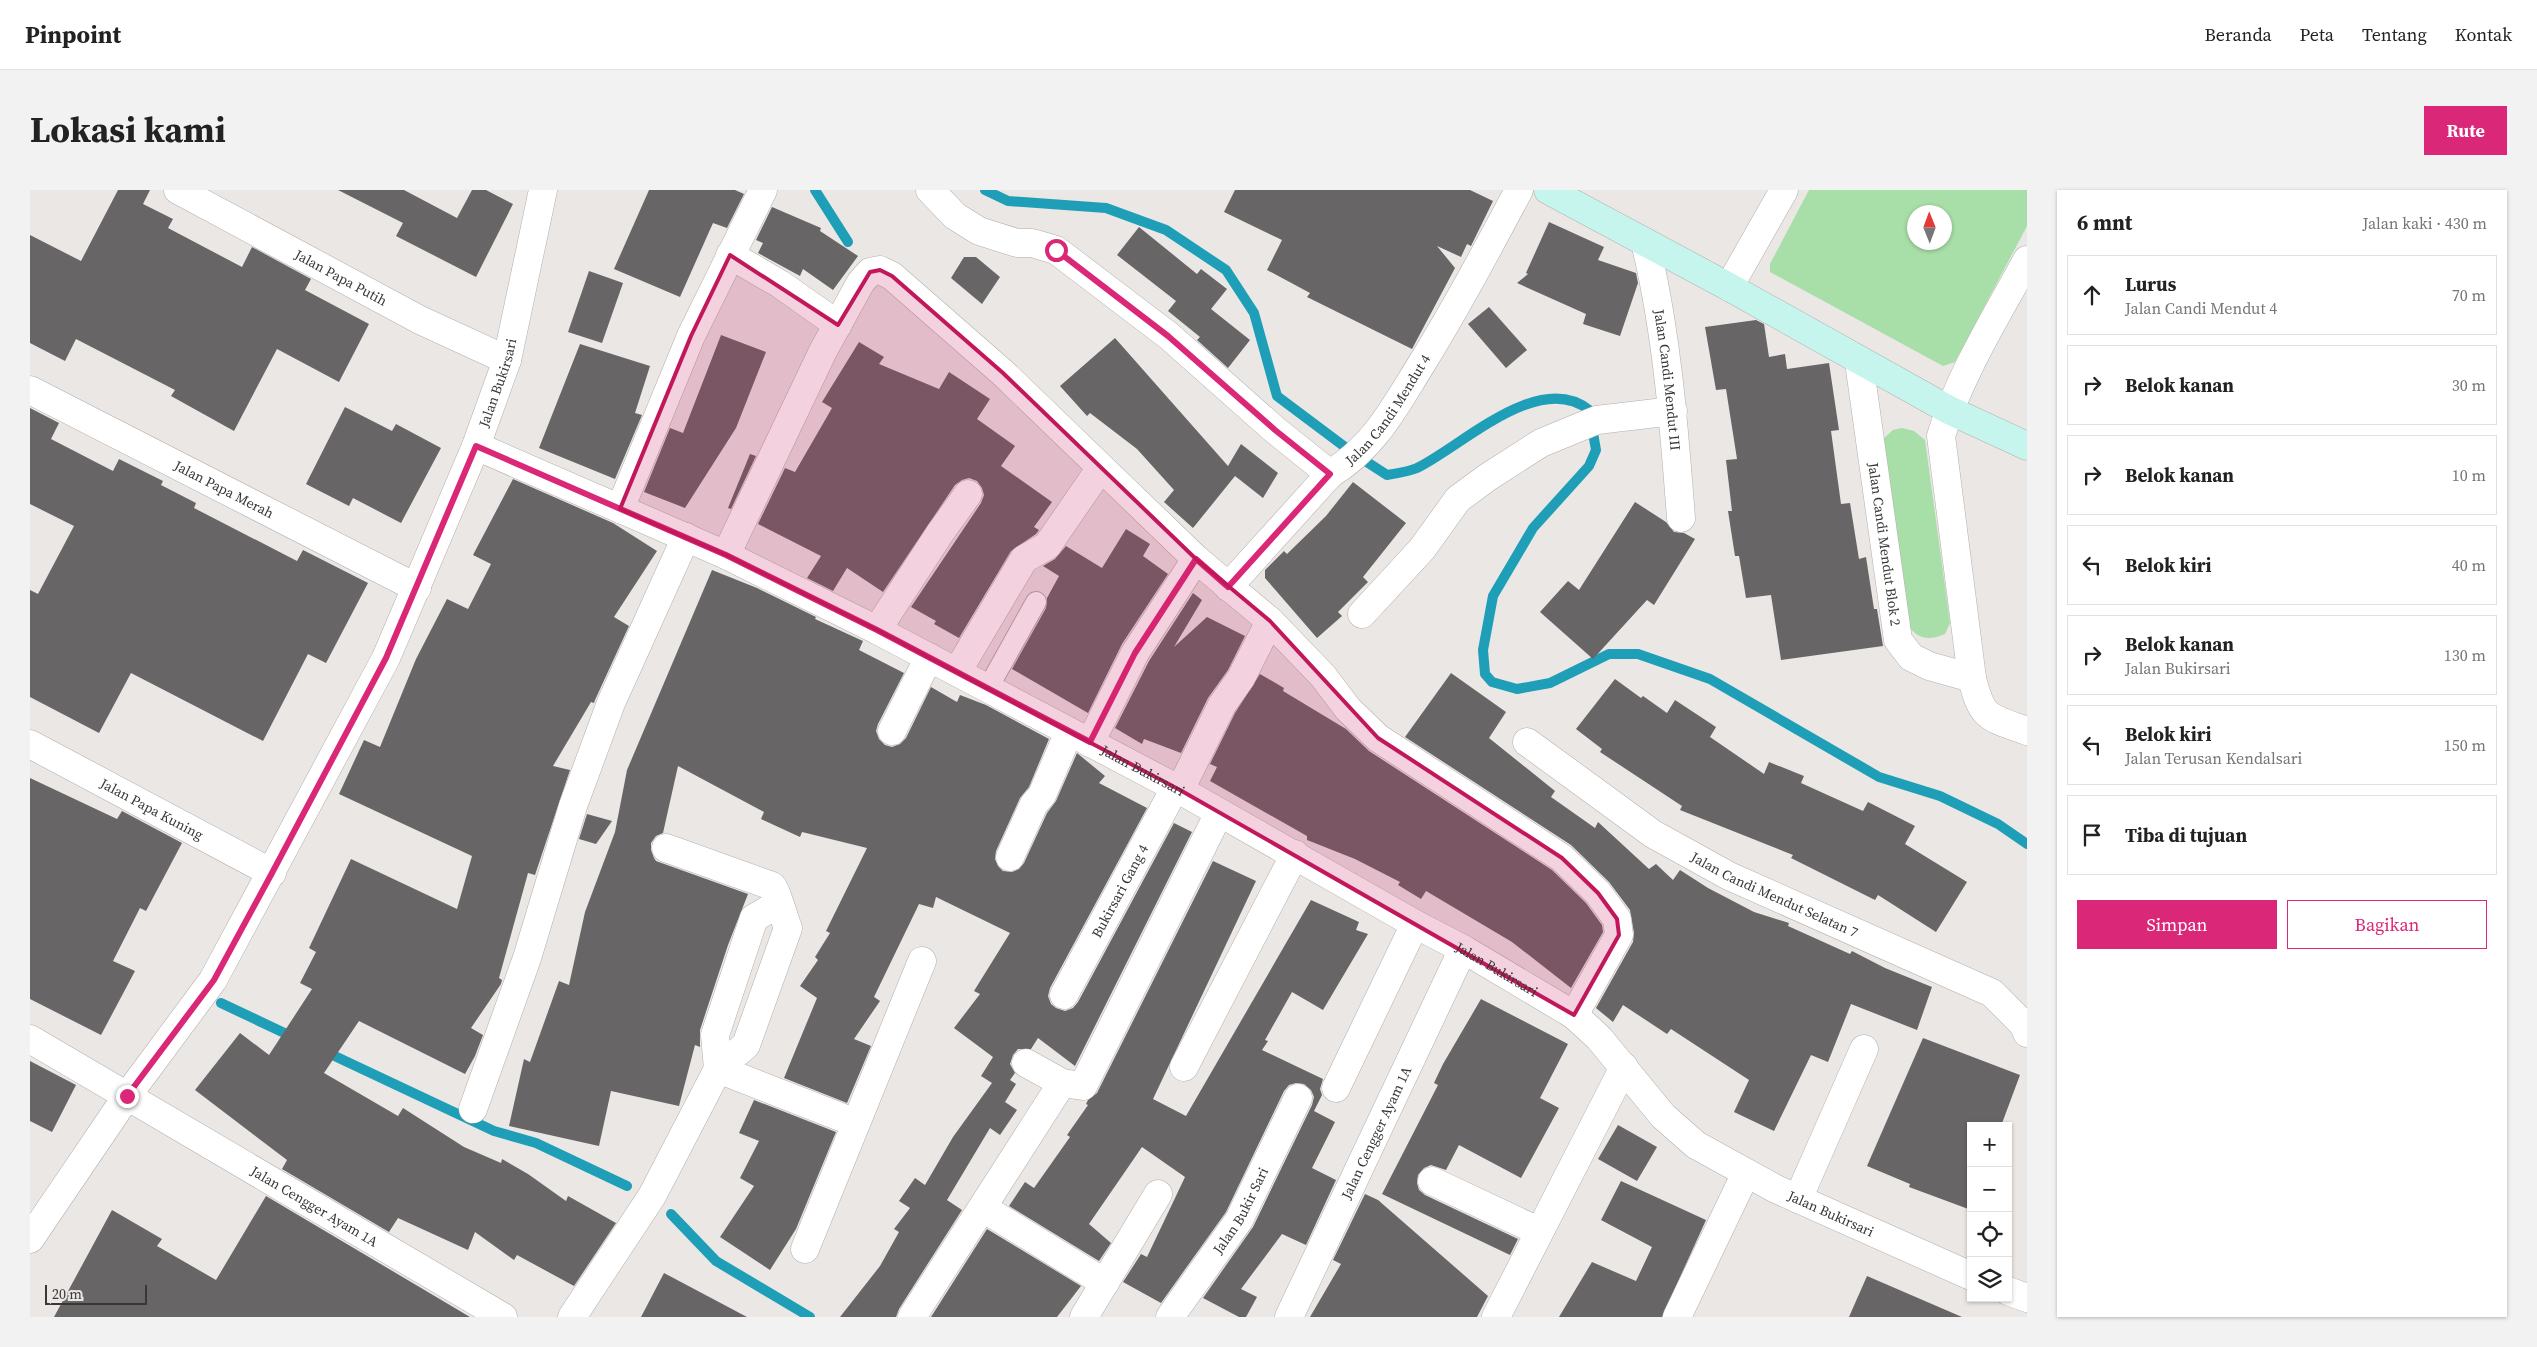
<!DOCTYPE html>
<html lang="id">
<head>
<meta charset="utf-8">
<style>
  body { margin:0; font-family:"Source Serif 4",serif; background:#f2f2f2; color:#222 }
  .controls { position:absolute; right:15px; bottom:15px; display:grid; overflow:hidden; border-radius:0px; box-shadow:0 1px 4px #0004 }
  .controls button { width:45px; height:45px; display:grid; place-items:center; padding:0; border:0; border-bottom:1px solid #e0e0e0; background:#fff; color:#222; font:25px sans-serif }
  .compass { position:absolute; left:1877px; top:15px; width:45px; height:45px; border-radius:50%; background:#fff; box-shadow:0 1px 4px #0004; rotate:359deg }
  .scale { position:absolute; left:15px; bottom:12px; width:102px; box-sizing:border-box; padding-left:5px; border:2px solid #393837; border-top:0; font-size:14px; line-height:18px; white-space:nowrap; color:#393837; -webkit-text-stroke:4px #eae7e5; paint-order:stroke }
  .stop { position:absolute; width:15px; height:15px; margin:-11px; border:4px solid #db2777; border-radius:50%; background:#fff }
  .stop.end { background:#db2777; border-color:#fff; box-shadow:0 1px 5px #0008 }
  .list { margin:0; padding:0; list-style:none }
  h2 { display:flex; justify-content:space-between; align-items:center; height:65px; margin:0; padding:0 20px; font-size:21px }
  h2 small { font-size:16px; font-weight:400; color:#767676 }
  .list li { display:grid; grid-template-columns:32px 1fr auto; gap:15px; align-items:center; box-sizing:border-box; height:80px; margin:0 10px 10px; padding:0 10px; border:1px solid #e0e0e0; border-radius:0px }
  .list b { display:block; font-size:19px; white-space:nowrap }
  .list p { margin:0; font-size:16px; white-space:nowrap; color:#767676 }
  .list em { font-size:16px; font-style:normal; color:#767676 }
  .actions { display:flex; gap:10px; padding:15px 20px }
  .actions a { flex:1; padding:11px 0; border:1px solid #db2777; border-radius:0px; text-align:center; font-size:18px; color:#db2777 }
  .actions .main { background:#db2777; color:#fff }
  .icon { flex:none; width:28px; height:28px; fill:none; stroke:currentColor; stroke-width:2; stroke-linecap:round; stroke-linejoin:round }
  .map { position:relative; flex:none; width:1997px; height:1127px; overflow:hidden; border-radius:0px }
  header { display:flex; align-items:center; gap:30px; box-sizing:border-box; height:70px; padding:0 25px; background:#fff; border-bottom:1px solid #e0e0e0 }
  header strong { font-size:24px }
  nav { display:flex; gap:28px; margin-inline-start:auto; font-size:18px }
  .intro { display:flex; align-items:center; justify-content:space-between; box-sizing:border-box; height:120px; padding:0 30px }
  h1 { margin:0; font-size:35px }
  .button { padding:12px 22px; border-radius:0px; background:#db2777; color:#fff; font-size:18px; font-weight:700 }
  main { display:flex; gap:30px; padding:0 30px }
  aside { flex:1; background:#fff; border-radius:0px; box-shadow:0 1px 4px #0004 }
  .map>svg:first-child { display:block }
  .green { fill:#a8dea7; fill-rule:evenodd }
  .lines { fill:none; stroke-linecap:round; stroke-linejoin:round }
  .stream { stroke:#1e9fb7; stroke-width:10 }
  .building { fill:#686566 }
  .lane-casing { stroke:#b2afad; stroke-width:22 }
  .street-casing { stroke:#b2afad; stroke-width:29 }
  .secondary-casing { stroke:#b2afad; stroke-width:29 }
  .lane { stroke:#fff; stroke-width:20 }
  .street { stroke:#fff; stroke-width:28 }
  .secondary { stroke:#c5f5ed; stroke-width:28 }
  .route { stroke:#db2777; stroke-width:6 }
  .marked { fill:#c2185b; fill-opacity:0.2; stroke:#c2185b; stroke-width:4; stroke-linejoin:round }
  .labels { text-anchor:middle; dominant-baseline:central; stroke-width:5; stroke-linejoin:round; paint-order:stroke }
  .street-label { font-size:14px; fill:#393837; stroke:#eae7e5 }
</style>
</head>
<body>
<header>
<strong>Pinpoint</strong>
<nav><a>Beranda</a><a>Peta</a><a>Tentang</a><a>Kontak</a></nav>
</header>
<div class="intro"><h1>Lokasi kami</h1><a class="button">Rute</a></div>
<main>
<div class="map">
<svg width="1997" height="1127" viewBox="0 0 1997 1127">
  <rect width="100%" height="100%" fill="#eae7e5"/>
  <g class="green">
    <path d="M1779 0H1997V36L1925 172 1913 176 1740 82V74ZM1914 22V52H1884V22Z"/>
    <path d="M1872 238 1884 241 1895 250 1920 433 1915 444C1900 450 1890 450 1880 438L1853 249 1863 240Z"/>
  </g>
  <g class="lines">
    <g class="stream">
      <polyline points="785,0 818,52"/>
      <path d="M955 0 978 11 1076 18 1136 40 1196 80 1224 123 1247 206 1323 263 1357 285C1367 283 1378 282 1387 278 1432 256 1509 180 1559 220L1566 260 1559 276 1503 338 1463 406 1453 460 1455 484 1462 492 1487 499 1520 493 1579 464H1608L1680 489 1849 587 1910 606 1968 634 1997 654"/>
      <polyline points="191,813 265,848"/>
      <polyline points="294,861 464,941 506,953 597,996"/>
      <polyline points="641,1024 686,1071 780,1127"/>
    </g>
  </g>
  <g class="building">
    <polygon points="88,0 120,0 113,14 143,29 138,38 212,77 222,57 281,89 275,100 339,134 309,192 247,159 204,241 141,206 145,200 46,149 35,171 0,153 0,45 51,71"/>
    <polygon points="308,0 374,0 427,28 442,0 456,0 483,14 446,87 366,46 373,33"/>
    <polygon points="619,0 705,0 714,4 697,38 683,33 650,107 584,79"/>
    <polygon points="1205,0 1440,0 1463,11 1441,56 1437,54 1431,67 1407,56 1425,78 1382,159 1277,107 1280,103 1237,80 1252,50 1194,22"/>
    <polygon points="742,17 791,38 790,41 828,66 803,100 773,79 770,86 728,63 733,53 726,50"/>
    <polygon points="1519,32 1574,57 1568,70 1606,83 1608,93 1590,146 1553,134 1556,124 1487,93 1498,84 1496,83"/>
    <polygon points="1109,37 1167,84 1171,79 1197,99 1181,119 1220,150 1198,178 1167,150 1170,147 1138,121 1146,111 1087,65"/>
    <polygon points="934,67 946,67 970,87 952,114 921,88"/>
    <polygon points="559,81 593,93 572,153 538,142"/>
    <polygon points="1459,117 1497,160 1476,178 1438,134"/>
    <polygon points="1726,130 1734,134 1739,167 1755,164 1757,179 1799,173 1809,240 1801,241 1811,314 1820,313 1829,369 1836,367 1844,419 1847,419 1853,456 1751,470 1741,405 1716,408 1709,366 1705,366 1698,321 1702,321 1696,270 1707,269 1696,199 1686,200 1675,137"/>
    <polygon points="691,145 736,162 706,238 655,318 614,302 640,238 653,243"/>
    <polygon points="1085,148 1198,276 1211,254 1248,283 1233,308 1205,286 1163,338 1134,312 1144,300 1107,259 1060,223 1057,226 1030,196"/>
    <polygon points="829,152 854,167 849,174 909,199 919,182 960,209 947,229 985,256 971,276 1022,312 1004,337 1009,340 1006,344 981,361 929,448 904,434 906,431 881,417 951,313 954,305 952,298 947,291 939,288 932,290 925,295 853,402 817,378 803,401 777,388 791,366 728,334 755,278 765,282 802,218 792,212"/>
    <polygon points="550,154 620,176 605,223 612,225 585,289 509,258"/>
    <polygon points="315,217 362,241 366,234 411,258 371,333 323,308 319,316 276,294"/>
    <polygon points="0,218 29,233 21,249 83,281 89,269 133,291 131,295 166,313 164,318 267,371 273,360 338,393 296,473 278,464 233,551 101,483 69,543 0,507 0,400 8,404 44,336 0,314"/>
    <polygon points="720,264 726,266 701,319 698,318"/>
    <polygon points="483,289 583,333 627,361 584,427 599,436 565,510 564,513 561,512 523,576 540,580 505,685 498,683 469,788 472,790 471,794 441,838 453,845 445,866 435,884 329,831 294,883 368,926 373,918 434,957 471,973 472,969 498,984 536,1011 538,1006 586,1033 544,1096 487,1065 484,1070 445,1042 438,1060 368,1028 359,1042 252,979 257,970 165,900 210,843 239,865 282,799 270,793 286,762 279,758 321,669 427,719 442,666 309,604 334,550 350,557 386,469 417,409 438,419 461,374 443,365"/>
    <polygon points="1323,292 1376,333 1333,387 1338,392 1308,422 1312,426 1287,448 1235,388 1235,380 1254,361 1257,364 1296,326"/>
    <polygon points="1605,312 1636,332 1644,342 1654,343 1665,349 1624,415 1617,410 1563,469 1510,422 1538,391 1549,400"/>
    <polygon points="1096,339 1120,354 1113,366 1138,384 1092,454 1058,523 982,479 1016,418 1017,408 1029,386 1013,376 1025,369 1036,356 1072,378"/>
    <polygon points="682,380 727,398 786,427 785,429 833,451 829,460 874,483 848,534 846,541 849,549 855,555 862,557 870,554 876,548 901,497 927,512 930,505 956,515 1019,549 999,597 990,608 966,661 965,669 968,676 973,681 982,682 989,679 994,673 1017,623 1026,611 1047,563 1075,586 1069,593 1117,618 1020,798 1018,806 1021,814 1026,818 1035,821 1043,818 1048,812 1144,633 1162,642 1045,876 1008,848 1001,859 988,859 983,865 980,874 985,883 980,890 986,894 975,912 987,920 970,945 960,938 917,1010 932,1020 869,1119 866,1127 810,1127 850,1076 869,1042 864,1039 880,1018 869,1011 885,988 895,995 923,947 962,893 951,886 963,867 924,838 950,804 944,801 980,743 906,707 903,718 889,714 844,807 850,811 824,849 841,856 817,913 754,888 787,808 770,796 788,770 785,767 800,743 796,741 837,658 772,642 770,647 731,629 734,622 648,576 633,643 626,646 621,653 621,660 624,668 626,671 718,704 698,755 670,840 670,857 665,855 649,916 581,901 569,956 479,936 494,869 500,872 529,791 539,795 555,722 585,642 597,580"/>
    <polygon points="1163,403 1172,410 1144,457 1177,427 1215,446 1198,480 1178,508 1151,563 1114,549 1112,554 1085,538 1119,471"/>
    <polygon points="1421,483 1476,522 1459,548 1525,601 1521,607 1565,638 1568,632 1619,679 1626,674 1643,690 1650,680 1678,698 1724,722 1759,733 1758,736 1820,764 1822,761 1855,778 1902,797 1887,840 1821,814 1798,872 1781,865 1744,941 1704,922 1719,890 1641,839 1637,844 1593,815 1583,832 1566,818 1603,752 1604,743 1600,720 1579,692 1541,655 1375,547"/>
    <polygon points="1230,484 1254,498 1253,501 1316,539 1339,561 1522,680 1556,713 1572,735 1573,742 1541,798 1482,752 1396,701 1391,709 1368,695 1370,692 1325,669 1277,650 1277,646 1180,591 1187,577 1180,574 1205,523"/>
    <polygon points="1585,489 1611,508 1613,506 1637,523 1645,510 1686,537 1680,547 1734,584 1739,572 1774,586 1771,593 1833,621 1838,612 1885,636 1875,654 1937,692 1906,742 1848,705 1845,710 1761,668 1763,665 1650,620 1652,616 1570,562 1572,559 1546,539"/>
    <polygon points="0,588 87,629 92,621 152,653 116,721 110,718 83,771 105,781 71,845 0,809"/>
    <polygon points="557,624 582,631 566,654 549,649"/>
    <polygon points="1183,671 1226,691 1123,909 1156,926 1281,710 1329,732 1326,740 1338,744 1293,820 1262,802 1235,850 1238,851 1232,860 1293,889 1290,899 1292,905 1284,921 1305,932 1282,978 1306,990 1276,1055 1252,1044 1211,1099 1227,1107 1216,1127 1209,1127 1173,1108 1223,1037 1282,915 1284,907 1281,900 1274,894 1266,893 1259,895 1254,901 1196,1022 1131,1113 1093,1092 1111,1064 1117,1067 1155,987 1112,957 1059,1034 1081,1053 1069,1071 979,1016 995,992 1004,998 1040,947 1037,945 1058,915 1056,914 1058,910 1067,903"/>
    <polygon points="1451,809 1538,854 1510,908 1529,918 1491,988 1429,955 1416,980 1401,975 1394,978 1388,985 1387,993 1389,1000 1395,1005 1488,1049 1480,1065 1352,1004 1408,895 1404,893 1413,874"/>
    <polygon points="1893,848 1990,885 1971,936 1941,936 1941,1020 1879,997 1880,994 1837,976"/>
    <polygon points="0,871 46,895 22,942 0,931"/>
    <polygon points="724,910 806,942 766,1039 740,1080 690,1047 724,996 710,988 729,951 709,943"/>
    <polygon points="1588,935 1627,957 1607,991 1568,969"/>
    <polygon points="1591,991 1676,1030 1632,1127 1529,1127 1562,1072 1606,1091 1622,1057 1571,1030"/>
    <polygon points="1335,1004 1348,1010 1458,1106 1447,1127 1280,1127 1311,1074 1303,1070"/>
    <polygon points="236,1006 440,1127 24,1127 82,1020 132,1049 127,1056 186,1090"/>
    <polygon points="957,1039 1051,1096 1027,1127 901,1127"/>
    <polygon points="634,1083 717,1127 611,1127"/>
    <polygon points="1837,1086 1932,1127 1819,1127"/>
  </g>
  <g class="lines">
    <g class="lane-casing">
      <polyline id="lane" points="958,498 1006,412"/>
    </g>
    <g class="street-casing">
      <g id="street">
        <path id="s1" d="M148 0 390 130 477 170"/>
        <path id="s2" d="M900 0 925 26 949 41 987 53H1002L1026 60 1139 146 1245 240 1300 284C1343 258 1363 220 1389 178 1425 120 1457 60 1489 0"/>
        <path id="s3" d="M1615 52C1637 142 1644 236 1651 328"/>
        <polyline points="700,65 750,94 808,135"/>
        <polyline points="1699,97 1754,0"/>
        <path id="s4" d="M1829 172 1868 450 1881 467 1899 476 1942 488 1911 246C1930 184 1966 127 1997 70"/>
        <path id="s5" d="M0 200 387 398"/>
        <path id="s6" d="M446 256 696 365 847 440 1150 600 1385 734 1433 759 1544 825 1569 848 1633 926 1666 955 1746 999 1941 1086"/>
        <polyline points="590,319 661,146 733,0"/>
        <polyline points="696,365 793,161 831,92 840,82 850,80 862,86 973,183 1166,369 1240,431 1293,486 1318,519 1348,548 1532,668 1568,703 1587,729 1589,745 1544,825"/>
        <polyline points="1198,397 1300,284"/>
        <polyline points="1332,424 1392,359 1428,309 1458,287 1511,253 1567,230 1643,221"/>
        <polyline points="847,440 910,343 938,304"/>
        <polyline points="927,482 994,369 1017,356 1070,279"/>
        <path d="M1942 488C1952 530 1959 527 1997 541"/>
        <polyline points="862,541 899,467"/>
        <path id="s7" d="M1497 552 1623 644 1699 686 1962 803 1994 835 1997 843"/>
        <polyline points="1060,553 1105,463 1166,369"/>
        <path id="s8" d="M0 554 242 683"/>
        <polyline points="1150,600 1192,515 1211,488 1240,431"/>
        <polyline points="980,667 1004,614 1012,605 1039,542"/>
        <path id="s9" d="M1034 805 1145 598"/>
        <path id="s10" d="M0 849 473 1127"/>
        <polyline points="996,873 1032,893"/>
        <polyline points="1154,877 1265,664"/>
        <polyline points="688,879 685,845 724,728 748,714"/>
        <polyline points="688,879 826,933"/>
        <polyline points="1306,898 1385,734"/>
        <polyline points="443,919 497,768 543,616 581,513 656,347"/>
        <polyline points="1402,991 1508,1041"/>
        <polyline points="1768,1009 1834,859"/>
        <polyline points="953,1018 1075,1093"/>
        <path id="s11" d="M0 1049 97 906 183 790 356 468 446 256 477 170 513 0"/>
        <polyline points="775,1059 892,771"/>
        <polyline points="1978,1101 1997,1108"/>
        <path d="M542 1127 622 1006 688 879 716 855 758 738C754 729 747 701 742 696L636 658"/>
        <polyline points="882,1127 1032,893 1053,896 1189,623"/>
        <polyline points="1054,1127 1128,1004"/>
        <path id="s12" d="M1140 1127 1209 1030 1268 908"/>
        <path id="s13" d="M1259 1127 1433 759"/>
        <polyline points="1466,1127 1594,877"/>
        <polyline points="1647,1127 1716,983"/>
      </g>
    </g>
    <g class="secondary-casing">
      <polyline id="secondary" points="1518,0 1699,97 1919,220 1997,256"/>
    </g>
    <use href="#lane" class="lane"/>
    <use href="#street" class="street"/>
    <use href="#secondary" class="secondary"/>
  </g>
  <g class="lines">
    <polyline class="route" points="97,906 184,790 242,683 356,468 446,256 696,365 847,440 1060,552 1105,463 1166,369 1198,397 1300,284 1245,240 1138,146 1026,60"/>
  </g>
  <path class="marked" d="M700 65 808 135 840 82 850 80 862 86 973 183 1166 369 1240 431 1348 548 1532 668 1568 703 1587 729 1589 745 1544 825 1150 600 847 440 696 365 590 319 661 146Z"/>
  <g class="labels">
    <g class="street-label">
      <text stroke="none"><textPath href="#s1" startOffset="185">Jalan Papa Putih</textPath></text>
      <text stroke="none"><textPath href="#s3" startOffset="140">Jalan Candi Mendut III</textPath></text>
      <text stroke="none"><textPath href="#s11" startOffset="980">Jalan Bukirsari</textPath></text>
      <text stroke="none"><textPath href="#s2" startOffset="586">Jalan Candi Mendut 4</textPath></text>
      <text stroke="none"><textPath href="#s5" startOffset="218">Jalan Papa Merah</textPath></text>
      <text stroke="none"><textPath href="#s4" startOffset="184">Jalan Candi Mendut Blok 2</textPath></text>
      <text stroke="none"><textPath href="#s6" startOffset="742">Jalan Bukirsari</textPath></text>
      <text stroke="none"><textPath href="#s8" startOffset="138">Jalan Papa Kuning</textPath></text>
      <text stroke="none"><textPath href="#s9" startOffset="118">Bukirsari Gang 4</textPath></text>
      <text stroke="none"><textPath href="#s7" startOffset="292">Jalan Candi Mendut Selatan 7</textPath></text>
      <text stroke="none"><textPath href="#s6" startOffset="1148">Jalan Bukirsari</textPath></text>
      <text stroke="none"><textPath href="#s13" startOffset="204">Jalan Cengger Ayam 1A</textPath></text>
      <text stroke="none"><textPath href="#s10" startOffset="330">Jalan Cengger Ayam 1A</textPath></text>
      <text stroke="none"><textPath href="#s12" startOffset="128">Jalan Bukir Sari</textPath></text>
      <text stroke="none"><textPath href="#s6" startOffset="1568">Jalan Bukirsari</textPath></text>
    </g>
  </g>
</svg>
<div class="controls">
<button>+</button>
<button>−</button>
<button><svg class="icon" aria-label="locate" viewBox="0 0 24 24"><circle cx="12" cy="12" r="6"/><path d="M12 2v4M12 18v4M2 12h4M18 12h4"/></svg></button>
<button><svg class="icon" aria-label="layers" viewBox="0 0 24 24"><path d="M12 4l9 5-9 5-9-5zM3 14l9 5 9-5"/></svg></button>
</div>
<svg class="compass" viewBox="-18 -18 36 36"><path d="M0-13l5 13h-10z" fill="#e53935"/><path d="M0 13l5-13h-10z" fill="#767676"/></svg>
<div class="scale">20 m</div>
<div class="stop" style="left:1026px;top:60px"></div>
<div class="stop end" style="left:97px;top:906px"></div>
</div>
<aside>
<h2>6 mnt<small>Jalan kaki · 430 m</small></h2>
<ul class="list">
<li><svg class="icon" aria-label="ahead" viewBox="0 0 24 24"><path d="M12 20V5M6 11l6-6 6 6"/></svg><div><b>Lurus</b><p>Jalan Candi Mendut 4</p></div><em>70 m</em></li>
<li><svg class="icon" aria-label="right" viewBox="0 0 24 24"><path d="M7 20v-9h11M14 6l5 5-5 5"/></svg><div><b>Belok kanan</b></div><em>30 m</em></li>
<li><svg class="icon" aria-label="right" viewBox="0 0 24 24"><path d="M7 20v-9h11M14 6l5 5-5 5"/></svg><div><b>Belok kanan</b></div><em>10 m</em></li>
<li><svg class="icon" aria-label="left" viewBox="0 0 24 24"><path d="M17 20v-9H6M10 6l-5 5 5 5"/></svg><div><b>Belok kiri</b></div><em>40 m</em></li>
<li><svg class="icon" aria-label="right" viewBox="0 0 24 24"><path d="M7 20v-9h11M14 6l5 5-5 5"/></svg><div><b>Belok kanan</b><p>Jalan Bukirsari</p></div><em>130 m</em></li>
<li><svg class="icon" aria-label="left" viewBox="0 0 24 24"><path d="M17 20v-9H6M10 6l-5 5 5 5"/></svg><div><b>Belok kiri</b><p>Jalan Terusan Kendalsari</p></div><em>150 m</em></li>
<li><svg class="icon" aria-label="arrive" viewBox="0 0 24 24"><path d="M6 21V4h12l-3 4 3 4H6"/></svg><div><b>Tiba di tujuan</b></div></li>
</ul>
<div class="actions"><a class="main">Simpan</a><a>Bagikan</a></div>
</aside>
</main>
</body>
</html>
